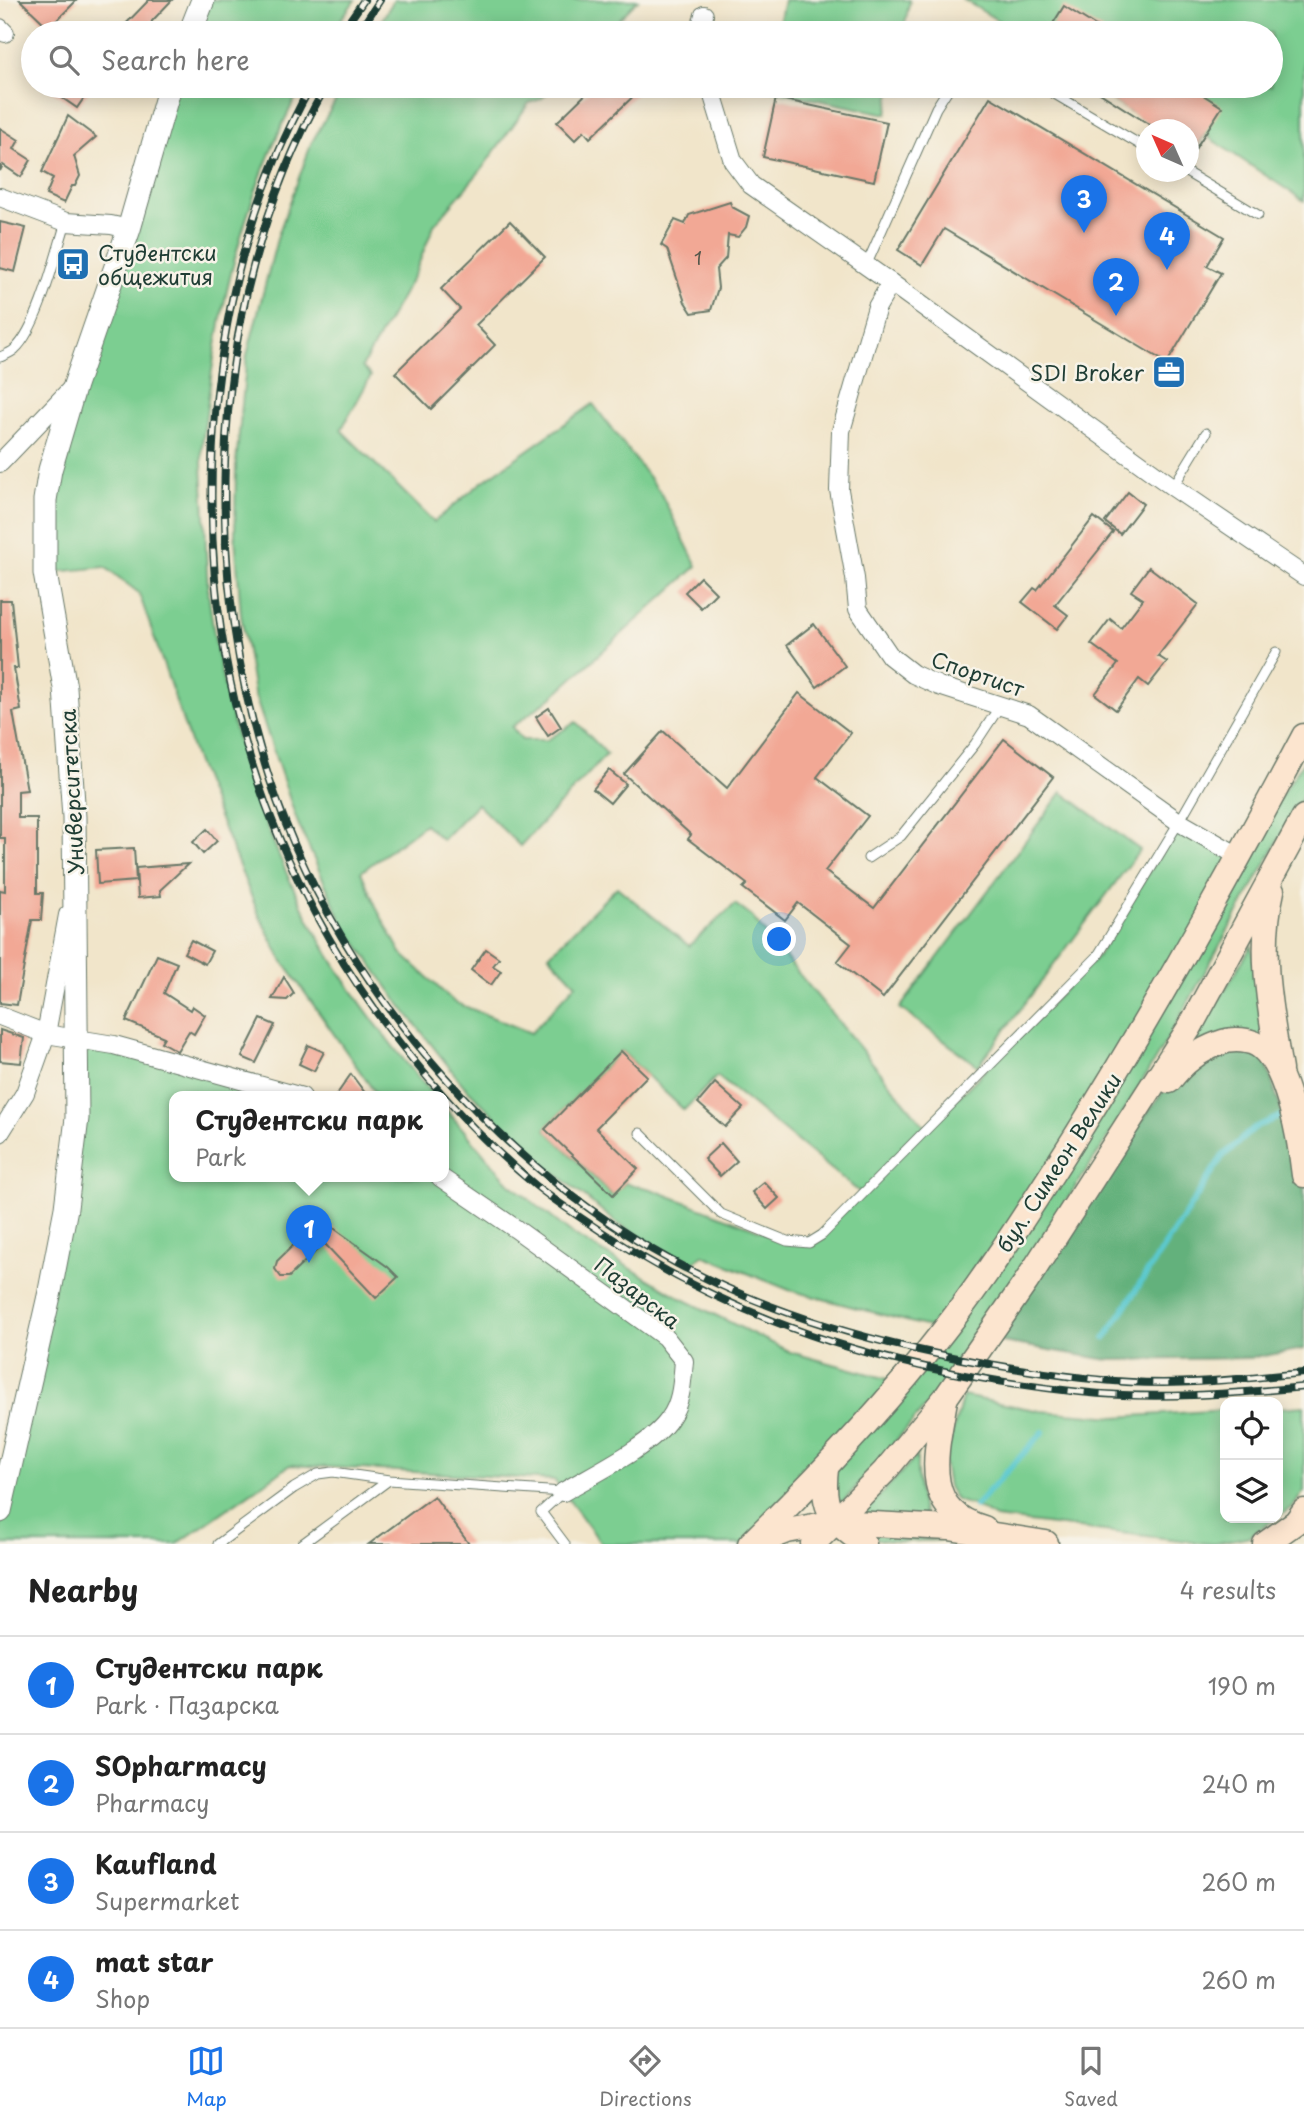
<!DOCTYPE html>
<html lang="en">
<head>
<meta charset="utf-8">
<style>
  body { margin:0; font-family:"Playpen Sans",sans-serif; background:#f2f2f2; color:#222 }
  .controls { position:absolute; right:21px; bottom:21px; display:grid; overflow:hidden; border-radius:14px; box-shadow:0 4px 18px #0003 }
  .controls button { width:63px; height:63px; display:grid; place-items:center; padding:0; border:0; border-bottom:2px solid #e0e0e0; background:#fff; color:#222; font:35px sans-serif }
  .compass { position:absolute; left:1136px; top:119px; width:63px; height:63px; border-radius:50%; background:#fff; box-shadow:0 4px 18px #0003; rotate:315deg }
  .you { position:absolute; left:780px; top:940px; width:24px; height:24px; margin:-18px; border:5px solid #fff; border-radius:50%; background:#1a73e8; box-shadow:0 0 0 10px #1a73e833 }
  .badge { display:grid; place-items:center; width:46px; height:46px; border-radius:50%; background:#1a73e8; color:#fff; font-size:23px; font-weight:700 }
  .pin { position:absolute; translate:-50% -58px; filter:drop-shadow(0 2px 4px #0008) }
  .pin::after { content:''; position:absolute; top:37px; width:24px; height:21px; background:inherit; clip-path:polygon(0 0,100% 0,50% 100%) }
  .popup { position:absolute; left:169px; top:1091px; width:280px; height:91px; box-sizing:border-box; display:grid; place-content:center; border-radius:14px; background:#fff; filter:drop-shadow(0 2px 5px #0005); font-size:23px; white-space:nowrap; color:#767676 }
  .popup b { font-size:26px; color:#222 }
  .popup::after { content:''; position:absolute; left:50%; top:100%; margin-left:-14px; border:14px solid transparent; border-top-color:#fff }
  .list { margin:0; padding:0; list-style:none }
  h2 { display:flex; justify-content:space-between; align-items:center; height:91px; margin:0; padding:0 28px; font-size:30px }
  h2 small { font-size:23px; font-weight:400; color:#767676 }
  .list li { display:grid; grid-template-columns:46px 1fr auto; gap:21px; align-items:center; box-sizing:border-box; height:98px; padding:0 28px; border-top:2px solid #e0e0e0 }
  .list b { display:block; font-size:26px; white-space:nowrap }
  .list p { margin:0; font-size:23px; white-space:nowrap; color:#767676 }
  .list em { font-size:23px; font-style:normal; color:#767676 }
  .icon { flex:none; width:38px; height:38px; fill:none; stroke:currentColor; stroke-width:2; stroke-linecap:round; stroke-linejoin:round }
  .map { position:relative; flex:none; width:1304px; height:1544px; overflow:hidden }
  .search { position:absolute; background:#fff; box-shadow:0 4px 18px #0003; left:21px; right:21px; top:21px; height:77px; display:flex; align-items:center; gap:18px; box-sizing:border-box; padding:0 24px; border-radius:38px; color:#767676; font-size:26px }
  .sheet { height:483px; background:#fff }
  nav { display:flex; justify-content:space-around; align-items:center; box-sizing:border-box; height:98px; border-top:2px solid #e0e0e0; background:#fff; font-size:19px; color:#767676 }
  nav a { display:grid; justify-items:center; gap:4px }
  nav .on { color:#1a73e8 }
  .map>svg:first-child { display:block }
  .green { fill:#7bce91; stroke:#4d8662; stroke-width:2; fill-rule:evenodd }
  .forest { fill:#64b17b; stroke:#427758; stroke-width:2 }
  .lines { fill:none; stroke-linecap:round; stroke-linejoin:round }
  .stream { stroke:#5cc9cf; stroke-width:6 }
  .building { fill:#f2a895 }
  .service-casing { stroke:#687868; stroke-width:11 }
  .minor-casing { stroke:#687868; stroke-width:20 }
  .tertiary-casing { stroke:#687868; stroke-width:25 }
  .secondary-casing { stroke:#687868; stroke-width:27 }
  .service { stroke:#fff; stroke-width:9 }
  .minor { stroke:#fff; stroke-width:18 }
  .tertiary { stroke:#fff; stroke-width:23 }
  .secondary { stroke:#fce5cf; stroke-width:24 }
  .rail-casing { stroke:#1f3d34; stroke-width:8 }
  .rail { stroke:#f7f3e8; stroke-width:5; stroke-dasharray:16; stroke-linecap:butt }
  .labels { text-anchor:middle; dominant-baseline:central; stroke-width:5; stroke-linejoin:round; paint-order:stroke }
  .number-label { font-size:18px; fill:#54584c }
  .poi-label { font-size:21px; fill:#1f3d34; stroke:#f7f3e8; text-anchor:start }
  .street-label { font-size:21px; fill:#1f3d34; stroke:#f7f3e8 }
</style>
</head>
<body>
<div class="map">
<svg width="1304" height="1544" viewBox="0 0 1304 1544">
  <rect width="100%" height="100%" fill="#f7f3e8"/>
  <filter id="ink" filterUnits="userSpaceOnUse"><feTurbulence type="fractalNoise" baseFrequency=".0143" numOctaves="2"/><feDisplacementMap in="SourceGraphic" scale="14" xChannelSelector="R" yChannelSelector="G"/><feConvolveMatrix kernelMatrix="1 2 1 2 8 2 1 2 1" color-interpolation-filters="sRGB"/></filter>
  <filter id="wash" filterUnits="userSpaceOnUse"><feTurbulence type="fractalNoise" baseFrequency=".00686" numOctaves="4" result="noise"/><feDisplacementMap in="SourceGraphic" scale="28" xChannelSelector="R" yChannelSelector="G"/><feGaussianBlur stdDeviation="1.57" result="paint"/><feColorMatrix in="noise" values="0 0 0 0 0 0 0 0 0 0 0 0 0 0 0 0 0 1.4 0 .05"/><feComposite in="paint" operator="in"/></filter>
  <g filter="url(#wash)">
    <rect width="100%" height="100%" fill="#f1e5ca"/>
    <g class="green">
      <polygon points="203,0 355,0 331,33 190,33"/>
      <polygon points="394,0 638,0 606,33 374,33"/>
      <polygon points="784,0 910,0 903,33 777,33"/>
      <polygon points="964,0 1304,0 1304,201 1205,135 1193,152 1189,149 1188,130 1158,129 1089,86 1271,86 1271,33 1019,33"/>
      <path d="M170 86H302C251 179 223 286 209 392 207 410 204 428 202 446 201 469 204 493 205 517 206 544 206 571 209 598 222 707 257 817 306 914 340 980 387 1042 435 1097H378L282 960 259 915 197 763 139 593 105 567 45 573V500Z"/>
      <path d="M344 86H554L541 99 529 103 481 170 434 225 415 273 362 367 371 376 341 430 434 522 482 482 593 404 660 492 697 566 553 696 512 727 522 740H547L576 722 607 754 520 846 477 804 442 840 425 824 361 872 378 911 401 953 454 1002 531 1033 576 984 549 955 617 887 689 946 735 904 752 917 927 1129 1097 957 1179 822 1240 857 1304 761V794L1170 1035 1106 1141 941 1389 838 1508 830 1486 750 1544H602L554 1480 290 1465 177 1544H0V1511L49 1296 77 1039 302 1097H174V1177H444V1107L509 1183 572 1234 681 1298 790 1352 902 1383 944 1331 789 1290 703 1255 690 1265 617 1223 543 1163 464 1086 402 1007 343 924 297 821 254 693 241 615 235 536 236 463 247 355 278 235 312 142ZM621 1051 684 1110 717 1076 863 1195 809 1243 787 1241 651 1189 625 1183 612 1195 545 1129Z"/>
      <polygon points="766,86 892,86 887,114 765,89"/>
      <polygon points="1062,792 1140,850 978,1066 900,1008"/>
      <polygon points="1252,945 1265,1043 1192,1044"/>
      <polygon points="963,1396 1040,1411 1116,1417 1225,1410 1225,1518 1277,1518 1250,1536 1213,1544 995,1518 975,1506 956,1500 948,1487 944,1462"/>
      <polygon points="1304,1406 1304,1491 1293,1507 1278,1517 1278,1408"/>
      <path d="M917 1455C916 1478 919 1499 926 1521L862 1515Z"/>
      <path d="M855 1532 941 1540C912 1542 880 1544 855 1532Z"/>
    </g>
    <polygon class="forest" points="1261,1047 1304,1181 1304,1349 1252,1358 1108,1360 985,1339 1184,1062 1202,1050"/>
    <g class="lines">
      <g class="stream">
        <polyline points="1105,1338 1222,1157 1254,1128 1288,1113"/>
        <polyline points="975,1506 1043,1432"/>
      </g>
    </g>
    <g id="blocks">
      <g class="building">
        <polygon points="20,0 77,0 49,28"/>
        <polygon points="149,0 172,0 152,21 148,33 117,33"/>
        <polygon points="1064,6 1107,33 1047,33"/>
        <polygon points="45,86 92,86 77,108"/>
        <polygon points="594,86 644,86 590,138 584,131 575,140 557,122"/>
        <polygon points="1089,86 1189,86 1222,107 1188,160 1188,130 1158,130"/>
        <polygon points="990,97 1224,237 1207,266 1221,273 1167,363 944,229 922,265 898,250"/>
        <polygon points="776,98 887,122 874,181 763,157"/>
        <polygon points="68,116 96,137 74,156 80,176 75,186 72,186 64,203 46,195 53,178 42,172"/>
        <polygon points="0,128 19,140 14,149 31,160 21,177 3,165 0,171"/>
        <polygon points="730,202 732,207 749,216 746,227 738,237 728,235 726,258 716,269 718,288 711,310 692,313 685,302 667,249 661,245 675,220 685,224 689,215"/>
        <polygon points="510,221 545,257 476,325 495,345 431,409 395,373 460,309 441,289"/>
        <polygon points="0,222 26,228 15,272 0,268"/>
        <polygon points="1128,492 1143,504 1120,534 1105,522"/>
        <polygon points="1094,517 1113,532 1055,605 1068,615 1057,629 1022,602 1034,588 1037,590"/>
        <polygon points="1149,567 1198,604 1158,656 1167,662 1148,686 1139,679 1116,710 1095,694 1118,664 1091,644 1110,619 1121,628 1143,599 1131,591"/>
        <polygon points="700,577 716,593 701,608 685,592"/>
        <polygon points="0,600 11,600 18,668 14,668 21,710 13,712 27,790 18,791 18,818 37,818 37,893 43,893 41,920 32,920 17,1005 0,1003 0,890 5,891 5,838 0,838"/>
        <polygon points="814,624 845,666 817,687 787,645"/>
        <polygon points="799,693 851,733 817,777 868,816 825,871 874,908 1004,739 1053,777 883,998 837,962 851,944 798,903 785,920 743,888 747,884 688,839 691,835 624,774 663,731 727,788"/>
        <polygon points="549,708 561,727 548,736 536,717"/>
        <polygon points="609,770 626,784 610,803 593,789"/>
        <polygon points="207,829 217,841 203,854 193,842"/>
        <polygon points="134,848 136,881 98,884 96,850"/>
        <polygon points="188,864 160,890 161,896 138,898 136,868"/>
        <polygon points="191,940 212,951 205,964 184,953"/>
        <polygon points="486,949 499,958 493,966 501,971 491,985 471,970"/>
        <polygon points="157,955 177,963 164,993 190,1010 192,1006 205,1015 194,1034 189,1031 177,1051 161,1042 164,1037 126,1021"/>
        <polygon points="284,977 294,993 287,1000 272,999"/>
        <polygon points="261,1019 275,1025 256,1063 242,1057"/>
        <polygon points="0,1030 24,1038 21,1063 0,1061"/>
        <polygon points="308,1045 324,1052 314,1071 299,1064"/>
        <polygon points="621,1051 647,1076 596,1128 638,1169 613,1195 545,1129"/>
        <polygon points="351,1074 368,1097 335,1097"/>
        <polygon points="715,1083 743,1108 725,1127 698,1103"/>
        <polygon points="721,1143 737,1161 720,1176 704,1159"/>
        <polygon points="764,1182 779,1198 767,1209 752,1192"/>
        <polygon points="311,1217 321,1219 388,1267 398,1277 376,1298 324,1243 289,1277 281,1277 275,1269 277,1261 309,1230"/>
        <polygon points="434,1496 469,1544 369,1544"/>
      </g>
    </g>
  </g>
  <g filter="url(#ink)">
    <use href="#blocks" fill-opacity="0" stroke="#687868" stroke-width="2"/>
    <g class="lines">
      <g class="service-casing">
        <g id="service">
          <polyline points="1041,86 1146,148"/>
          <polyline points="714,96 727,86"/>
          <polyline points="1186,172 1258,215"/>
          <polyline points="866,266 936,108 950,86"/>
          <path d="M0 357C5 355 11 353 15 349 38 328 56 254 66 222"/>
          <polyline points="1173,487 1206,433"/>
          <polyline points="868,858 901,836 975,744 1000,706"/>
          <polyline points="640,1133 721,1214 787,1241 809,1243 822,1235 1097,957 1179,822 1276,652"/>
          <polyline points="563,1492 541,1512 565,1544"/>
          <polyline points="218,1544 294,1488 318,1474 333,1472 389,1480 563,1492"/>
          <polyline points="302,1544 389,1480"/>
        </g>
      </g>
      <g class="minor-casing">
        <g id="minor">
          <polyline points="0,28 5,33"/>
          <polyline points="699,33 704,15"/>
          <polyline points="710,86 733,161 751,185 891,283 1173,487 1304,576"/>
          <polyline points="0,197 66,222 111,225 129,229"/>
          <polyline points="891,283 877,307 841,431 839,490 855,578 858,609 890,656 913,674 939,686 1029,715 1179,822 1240,857"/>
          <polyline points="0,463 73,387"/>
          <polyline points="0,1016 46,1034 114,1045 302,1097"/>
          <polyline points="0,1133 25,1093 46,1034 68,915"/>
          <path d="M440 1177 516 1229 665 1337 684 1361C682 1381 682 1401 670 1418 652 1446 593 1474 563 1492"/>
        </g>
      </g>
      <g class="tertiary-casing">
        <g id="tertiary">
          <polyline points="190,33 203,0"/>
          <polyline points="0,1511 49,1296 66,1208 77,1118 74,817 65,688 45,573 45,500 50,470 75,385 129,229 170,86"/>
        </g>
      </g>
      <g class="secondary-casing">
        <g id="secondary">
          <path d="M1272 891C1258 950 1270 1010 1280 1070"/>
          <path d="M1169 1081C1184 1062 1198 1051 1220 1043 1232 1038 1252 1039 1262 1048 1288 1070 1300 1141 1304 1175"/>
          <path d="M945 1400C937 1449 918 1511 984 1528"/>
          <path d="M826 1469C821 1511 832 1520 864 1544"/>
          <polyline points="757,1543 787,1531 835,1522 949,1528 1046,1543"/>
          <path d="M750 1544C818 1477 883 1409 942 1333 991 1271 1033 1203 1076 1136 1157 1006 1232 872 1304 736"/>
          <polyline points="813,1544 884,1472 946,1397 1026,1282 1190,1027 1304,817"/>
          <polyline points="1265,1544 1296,1522 1304,1511"/>
        </g>
      </g>
      <use href="#service" class="service"/>
      <use href="#minor" class="minor"/>
      <use href="#tertiary" class="tertiary"/>
      <use href="#secondary" class="secondary"/>
      <g class="rail-casing">
        <g id="rail">
          <polyline points="341,33 364,0"/>
          <polyline points="358,33 380,0"/>
          <path d="M311 86C229 234 201 411 215 579 229 737 285 884 377 1013 423 1076 475 1135 535 1185 556 1202 580 1217 602 1232 751 1330 904 1373 1080 1392 1154 1400 1231 1394 1304 1387"/>
          <path d="M326 86C199 309 194 612 295 846 366 1008 499 1159 651 1249 761 1314 887 1348 1013 1368 1063 1376 1112 1383 1163 1383 1210 1383 1258 1377 1304 1373"/>
        </g>
      </g>
      <use href="#rail" class="rail"/>
    </g>
  </g>
  <defs>
    <g id="bus-square" transform="scale(1.75)"><rect x="-9" y="-9" width="18" height="18" rx="4" fill="#1f6fb2" stroke="#f7f3e8"/><path d="M-5-6H5V4H4V6H2V4H-2V6H-4V4H-5ZM-3.5-4V0h7V-4ZM-3.5 1.2v1.5H-2V1.2ZM2 1.2v1.5H3.5V1.2Z" fill="#fff"/></g>
    <g id="office-square" transform="scale(1.75)"><rect x="-9" y="-9" width="18" height="18" rx="4" fill="#1f6fb2" stroke="#f7f3e8"/><path d="M-6-3h4V-5.5h4V-3h4V5H-6ZM-1-4.5V-3h2v-1.5ZM-6 0V1H6V0Z" fill="#fff"/></g>
  </defs>
  <g fill-rule="evenodd">
    <use href="#bus-square" x="73" y="264"/>
    <use href="#office-square" x="1169" y="372"/>
  </g>
  <g class="labels">
    <g class="number-label">
      <text x="698" y="257">1</text>
    </g>
    <g class="poi-label">
      <text x="98" y="252">Студентски<tspan x="98" dy="24">общежития</tspan></text>
      <text x="1144" y="372" text-anchor="end">SDI Broker</text>
    </g>
    <g class="street-label">
      <text transform="translate(978 673) rotate(19)">Спортист</text>
      <text transform="translate(71 792) rotate(-93)">Университетска</text>
      <text transform="translate(1058 1162) rotate(-57)">бул. Симеон Велики</text>
      <text transform="translate(638 1292) rotate(38)">Пазарска</text>
    </g>
  </g>
</svg>
<div class="controls">
<button><svg class="icon" aria-label="locate" viewBox="0 0 24 24"><circle cx="12" cy="12" r="6"/><path d="M12 2v4M12 18v4M2 12h4M18 12h4"/></svg></button>
<button><svg class="icon" aria-label="layers" viewBox="0 0 24 24"><path d="M12 4l9 5-9 5-9-5zM3 14l9 5 9-5"/></svg></button>
</div>
<svg class="compass" viewBox="-18 -18 36 36"><path d="M0-13l5 13h-10z" fill="#e53935"/><path d="M0 13l5-13h-10z" fill="#767676"/></svg>
<div class="you"></div>
<div class="pin badge" style="left:309px;top:1263px">1</div>
<div class="popup"><b>Студентски парк</b>Park</div>
<div class="pin badge" style="left:1116px;top:316px">2</div>
<div class="pin badge" style="left:1084px;top:233px">3</div>
<div class="pin badge" style="left:1167px;top:270px">4</div>
<div class="search"><svg class="icon" aria-label="search" viewBox="0 0 24 24"><circle cx="10" cy="10" r="6"/><path d="M15 15l6 6"/></svg>Search here</div>
</div>
<section class="sheet">
<h2>Nearby<small>4 results</small></h2>
<ul class="list">
<li><span class="badge">1</span><div><b>Студентски парк</b><p>Park · Пазарска</p></div><em>190 m</em></li>
<li><span class="badge">2</span><div><b>SOpharmacy</b><p>Pharmacy</p></div><em>240 m</em></li>
<li><span class="badge">3</span><div><b>Kaufland</b><p>Supermarket</p></div><em>260 m</em></li>
<li><span class="badge">4</span><div><b>mat star</b><p>Shop</p></div><em>260 m</em></li>
</ul>
</section>
<nav>
<a class="on"><svg class="icon" aria-label="map" viewBox="0 0 24 24"><path d="M3 6l6-2 6 2 6-2v14l-6 2-6-2-6 2zM9 4v14M15 6v14"/></svg>Map</a>
<a><svg class="icon" aria-label="directions" viewBox="0 0 24 24"><path d="M12 3l9 9-9 9-9-9zM9 14v-3h6M13 9l2 2-2 2"/></svg>Directions</a>
<a><svg class="icon" aria-label="saved" viewBox="0 0 24 24"><path d="M7 4h10v16l-5-4-5 4z"/></svg>Saved</a>
</nav>
</body>
</html>
